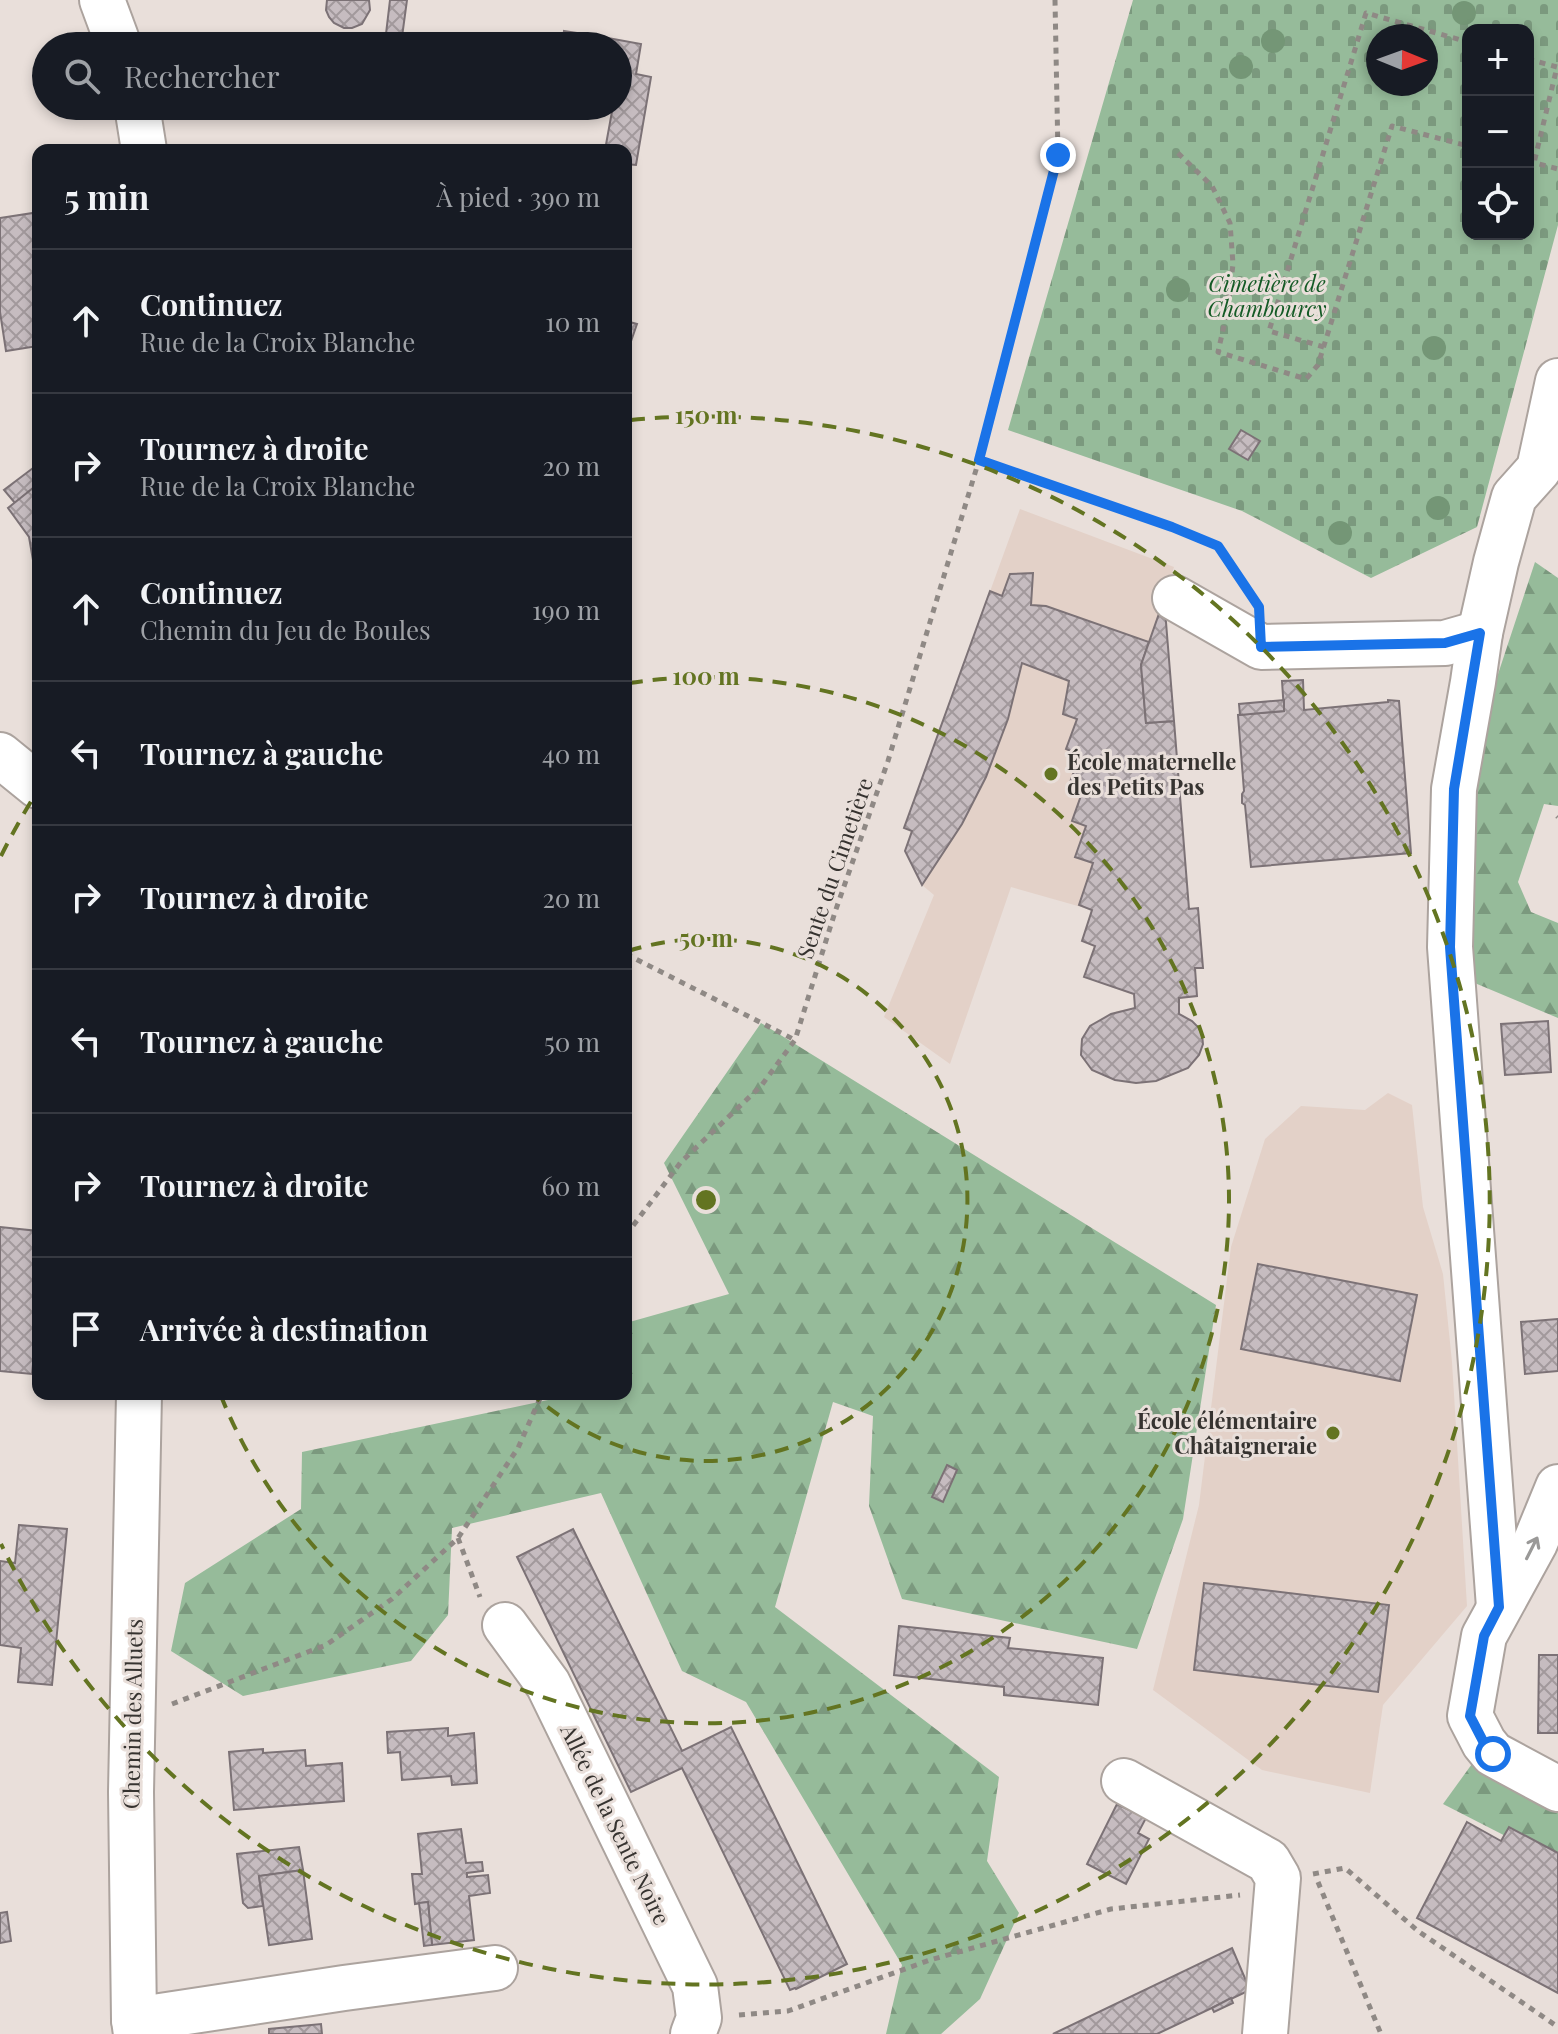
<!DOCTYPE html>
<html lang="fr">
<head>
<meta charset="utf-8">
<style>
  body { margin:0; font-family:"Playfair Display",serif; background:#242831; color:#f1f3f6 }
  .controls { position:absolute; right:24px; top:24px; display:grid; overflow:hidden; border-radius:16px; box-shadow:0 4px 12px #0003 }
  .controls button { width:72px; height:72px; display:grid; place-items:center; padding:0; border:0; border-bottom:2px solid #363941; background:#171b24; color:#f1f3f6; font:40px sans-serif }
  .compass { position:absolute; left:1366px; top:24px; width:72px; height:72px; border-radius:50%; background:#171b24; box-shadow:0 4px 12px #0003; rotate:91deg }
  .stop { position:absolute; width:24px; height:24px; margin:-18px; border:6px solid #1a73e8; border-radius:50%; background:#fff }
  .stop.end { background:#1a73e8; border-color:#fff; box-shadow:0 2px 8px #0008 }
  .list { margin:0; padding:0; list-style:none }
  h2 { display:flex; justify-content:space-between; align-items:center; height:104px; margin:0; padding:0 32px; font-size:34px }
  h2 small { font-size:26px; font-weight:400; color:#9ea1a6 }
  .list li { display:grid; grid-template-columns:52px 1fr auto; gap:24px; align-items:center; box-sizing:border-box; height:144px; padding:0 32px; border-top:2px solid #363941 }
  .list b { display:block; font-size:30px; white-space:nowrap }
  .list p { margin:0; font-size:26px; white-space:nowrap; color:#9ea1a6 }
  .list em { font-size:26px; font-style:normal; color:#9ea1a6 }
  .icon { flex:none; width:44px; height:44px; fill:none; stroke:currentColor; stroke-width:2; stroke-linecap:round; stroke-linejoin:round }
  .map { position:relative; flex:none; width:1558px; height:2034px; overflow:hidden }
  .search { position:absolute; background:#171b24; box-shadow:0 4px 12px #0003; left:32px; top:32px; width:600px; height:88px; display:flex; align-items:center; gap:20px; box-sizing:border-box; padding:0 28px; border-radius:44px; color:#9ea1a6; font-size:30px }
  .panel { position:absolute; background:#171b24; box-shadow:0 4px 12px #0003; left:32px; top:144px; width:600px; height:1256px; border-radius:16px }
  .map>svg:first-child { display:block }
  .built { fill:#e3d1c8 }
  .forest { fill:url(#forest-firs) }
  .cemetery { fill:url(#cemetery-stones); fill-rule:evenodd }
  .building { fill:url(#building-cross-hatch); stroke:#7c7276; stroke-width:2 }
  .lines { fill:none; stroke-linecap:round; stroke-linejoin:round }
  .minor-casing { stroke:#aca39e; stroke-width:48 }
  .path { stroke:#8f8985; stroke-width:5; stroke-dasharray:6 6; stroke-linecap:butt }
  .minor { stroke:#fff; stroke-width:44 }
  .tree { fill:#749676 }
  .oneway { stroke:#9a9998 }
  .route { stroke:#1a73e8; stroke-width:10 }
  .ring { fill:none; stroke:#637421; stroke-width:4; stroke-dasharray:14 10 }
  .poi-dot { fill:#637421; stroke:#e9dfda; stroke-width:3 }
  .labels { text-anchor:middle; dominant-baseline:central; stroke-width:6; stroke-linejoin:round; paint-order:stroke }
  .park-label { font-size:22px; font-style:italic; fill:#145a25; stroke:#e9dfda }
  .poi-label { font-size:22px; font-weight:bold; fill:#363330; stroke:#e9dfda; text-anchor:start }
  .street-label { font-size:22px; fill:#363330; stroke:#e9dfda }
  .centre { fill:#637421; stroke:#e9dfda; stroke-width:4 }
  .ring-label { font-size:24px; text-anchor:middle; font-weight:bold; fill:#637421; stroke:#e9dfda; stroke-width:6; stroke-linejoin:round; paint-order:stroke }
</style>
</head>
<body>
<div class="map">
<svg width="1558" height="2034" viewBox="0 0 1558 2034">
  <defs>
    <pattern id="forest-firs" width="22" height="20" patternUnits="userSpaceOnUse" patternTransform="scale(2)"><rect width="22" height="20" fill="#96bb9a"/><path d="M5 1l3.5 6h-7zM16 11l3.5 6h-7z" fill="#7b997e"/></pattern>
    <pattern id="cemetery-stones" width="16" height="16" patternUnits="userSpaceOnUse" patternTransform="scale(2)"><rect width="16" height="16" fill="#96bb9a"/><path d="M2 7V4a2 2 0 0 1 4 0v3zM10 15v-3a2 2 0 0 1 4 0v3z" fill="#7b997e"/></pattern>
    <pattern id="building-cross-hatch" width="8" height="8" patternUnits="userSpaceOnUse" patternTransform="scale(2)"><rect width="8" height="8" fill="#c6bcc0"/><path d="M0 0l8 8M0 8l8-8" fill="none" stroke="#a2999c"/></pattern>
  </defs>
  <rect width="100%" height="100%" fill="#e9dfda"/>
  <g class="built">
    <polygon points="1020,509 1174,567 1161,608 1165,610 1189,908 1198,908 1203,968 1195,969 1197,996 1179,999 1179,1014 1192,1021 1198,1027 1202,1034 1203,1044 1199,1055 1188,1068 1156,1081 1136,1083 1115,1080 1092,1070 1082,1058 1082,1039 1090,1026 1117,1011 1134,1008 1134,995 1084,977 1095,947 1082,941 1092,910 1011,887 950,1064 884,1017 934,895 922,885 905,851 911,831 904,828"/>
    <polygon points="1388,1093 1412,1105 1423,1207 1443,1274 1452,1362 1467,1606 1383,1705 1370,1793 1262,1770 1153,1690 1199,1505 1231,1247 1265,1139 1301,1106 1365,1110"/>
  </g>
  <g class="forest">
    <polygon points="1535,562 1558,578 1558,806 1544,804 1518,882 1531,912 1558,923 1558,1018 1458,976 1472,753"/>
    <polygon points="761,1023 1216,1305 1183,1519 1137,1649 902,1599 869,1506 873,1416 833,1402 775,1607 999,1777 987,1861 1019,1913 980,1999 941,2034 886,2034 902,1965 746,1702 682,1671 601,1493 452,1528 448,1615 411,1661 243,1696 171,1651 185,1583 301,1509 302,1452 548,1400 550,1394 626,1394 626,1323 729,1294 664,1163"/>
    <polygon points="1490,1739 1558,1775 1558,1863 1443,1804"/>
  </g>
  <path class="cemetery" d="M1133 0H1558V225L1477 527 1371 578 1242 511 1008 430ZM1468 30H1528V234H1468ZM1378 36H1426V84H1378Z"/>
  <g class="building">
    <polygon points="327,0 369,0 370,10 362,24 352,28 344,28 334,23 329,17 326,10"/>
    <polygon points="390,0 407,0 402,37 386,34"/>
    <polygon points="564,31 597,36 595,46 562,46"/>
    <polygon points="597,36 641,44 636,74 651,77 636,165 626,164 626,150 605,150 613,106 618,106 618,46 595,46"/>
    <polygon points="33,213 38,242 38,346 6,351 0,312 0,218"/>
    <polygon points="626,321 637,324 629,347 626,346"/>
    <polygon points="1241,430 1260,441 1248,460 1229,449"/>
    <polygon points="33,468 38,474 38,484 15,503 4,490"/>
    <polygon points="38,484 38,589 29,537 8,508"/>
    <polygon points="1033,573 1031,605 1046,606 1149,642 1141,665 1146,723 1174,721 1189,909 1198,908 1203,968 1195,968 1197,996 1179,998 1179,1014 1192,1021 1198,1027 1202,1034 1203,1044 1199,1055 1188,1068 1156,1081 1136,1083 1115,1080 1092,1070 1081,1055 1082,1039 1090,1026 1111,1014 1135,1008 1134,994 1084,977 1095,946 1082,941 1092,910 1079,905 1093,863 1075,857 1086,826 1072,821 1083,790 1069,785 1080,755 1066,749 1077,719 1063,714 1069,681 1022,663 1008,719 986,777 962,824 922,885 905,851 912,831 904,828 990,591 1002,596 1010,574"/>
    <polygon points="1161,608 1165,610 1174,721 1146,723 1141,665"/>
    <polygon points="1303,680 1304,710 1388,702 1388,700 1399,701 1411,853 1251,867 1245,805 1242,803 1242,794 1244,791 1238,715 1284,711 1282,681"/>
    <polygon points="1284,700 1284,711 1240,715 1239,704"/>
    <polygon points="1548,1021 1551,1072 1505,1075 1501,1024"/>
    <polygon points="0,1227 38,1231 38,1317 32,1374 0,1371"/>
    <polygon points="1258,1264 1417,1295 1400,1381 1241,1349"/>
    <polygon points="1558,1319 1558,1371 1525,1374 1521,1322"/>
    <polygon points="947,1465 957,1470 943,1502 932,1497"/>
    <polygon points="19,1525 67,1529 52,1685 18,1682 21,1648 0,1645 0,1561 15,1563"/>
    <polygon points="573,1529 682,1751 731,1727 847,1964 796,1989 795,1988 790,1990 682,1768 631,1792 517,1557"/>
    <polygon points="1204,1583 1389,1605 1378,1692 1194,1670"/>
    <polygon points="899,1626 1010,1638 1008,1648 1103,1658 1098,1705 1004,1695 1004,1687 894,1675"/>
    <polygon points="1539,1655 1558,1655 1558,1733 1538,1733"/>
    <polygon points="448,1728 448,1736 474,1733 477,1783 452,1785 451,1776 402,1780 400,1752 388,1753 387,1732"/>
    <polygon points="263,1749 263,1753 305,1750 306,1766 342,1763 344,1801 234,1810 229,1752"/>
    <polygon points="1117,1804 1146,1818 1138,1833 1149,1839 1126,1884 1087,1864"/>
    <polygon points="1467,1822 1501,1841 1509,1827 1558,1853 1558,1993 1417,1918"/>
    <polygon points="461,1829 466,1863 482,1862 483,1871 467,1873 467,1877 488,1875 490,1893 469,1896 474,1940 432,1945 428,1902 415,1904 412,1874 422,1874 418,1834"/>
    <polygon points="299,1847 303,1870 259,1876 263,1906 248,1908 243,1903 237,1854"/>
    <polygon points="303,1870 312,1939 269,1945 259,1876"/>
    <polygon points="428,1902 432,1945 424,1946 419,1903"/>
    <polygon points="7,1912 11,1941 0,1943 0,1913"/>
    <polygon points="1232,1948 1250,1990 1157,2034 1053,2034"/>
    <polygon points="1231,1998 1233,2003 1214,2012 1212,2008"/>
    <polygon points="321,2024 322,2034 269,2034 269,2029"/>
  </g>
  <g class="lines">
    <g class="minor-casing">
      <g id="minor">
        <polyline points="102,0 119,46"/>
        <polyline points="137,106 144,150"/>
        <polyline points="1175,598 1261,647 1445,643 1480,633"/>
        <polyline points="0,755 38,786"/>
        <polyline points="1558,1487 1535,1543 1484,1636 1470,1716 1484,1743 1493,1754 1558,1789"/>
        <polyline points="1499,1607 1450,947 1454,789 1473,682 1480,633 1496,562 1514,497 1539,469 1558,381"/>
        <polyline points="505,1625 548,1684 695,1986 699,2018 693,2034"/>
        <polyline points="1124,1781 1268,1861 1278,1878 1265,2034"/>
        <polyline points="134,2020 344,1988 495,1968"/>
        <polyline points="136,2034 134,2020 131,1792 139,1394"/>
      </g>
    </g>
    <g class="path">
      <polyline points="1528,59 1557,67 1534,163"/>
      <polyline points="1178,153 1212,186 1230,223 1233,264 1228,308 1218,352 1306,379 1318,365 1392,126 1468,146"/>
      <polyline points="1528,161 1558,169"/>
      <polyline points="1324,347 1269,331 1366,13 1468,42"/>
      <polyline points="979,460 1172,527 1218,546 1250,593"/>
      <polyline points="1557,816 1558,817"/>
      <polyline points="626,954 795,1040"/>
      <polyline points="626,1235 681,1162 761,1086 795,1040 835,912 888,761 979,460 1058,155 1055,0"/>
      <polyline points="458,1538 480,1597"/>
      <polyline points="172,1704 326,1645 392,1599 458,1538 518,1448 542,1394"/>
      <polyline points="1313,1874 1345,1868 1418,1931 1558,2027"/>
      <polyline points="1318,1882 1381,2034"/>
      <polyline points="739,2015 788,2011 930,1960 1111,1909 1240,1895"/>
    </g>
    <use href="#minor" class="minor"/>
  </g>
  <g class="tree">
    <circle cx="1464" cy="13" r="12"/>
    <circle cx="1273" cy="41" r="12"/>
    <circle cx="1241" cy="67" r="12"/>
    <circle cx="1178" cy="290" r="12"/>
    <circle cx="1434" cy="348" r="12"/>
    <circle cx="1438" cy="508" r="12"/>
    <circle cx="1340" cy="533" r="12"/>
  </g>
  <defs><path id="oneway-shaft" d="M-6 0H5M1.5-3L5.5 0L1.5 3" fill="none" stroke-width="1.6" stroke-linecap="round" stroke-linejoin="round" transform="scale(2)"/></defs>
  <use class="oneway" href="#oneway-shaft" transform="translate(1532 1548) rotate(-63)"/>
  <g class="lines">
    <polyline class="route" points="1058,155 979,460 1172,527 1218,546 1259,607 1261,647 1445,643 1480,633 1454,789 1450,947 1499,1607 1484,1636 1470,1716 1484,1743 1493,1754"/>
  </g>
  <g class="ring">
    <path d="M628 951A261 261 0 1 1 533 1395"/>
    <path d="M629 683A523 523 0 1 1 221 1396"/>
    <path d="M1 856A784 784 0 0 1 38 790M631 420A784 784 0 1 1 1 1544"/>
  </g>
  <g class="poi-dot">
    <circle cx="1051" cy="774" r="8"/>
    <circle cx="1333" cy="1433" r="8"/>
  </g>
  <g class="labels">
    <g class="park-label">
      <text x="1267" y="283">Cimetière de<tspan x="1267" dy="25">Chambourcy</tspan></text>
    </g>
    <g class="poi-label">
      <text x="1067" y="761">École maternelle<tspan x="1067" dy="25">des Petits Pas</tspan></text>
      <text x="1317" y="1420" text-anchor="end">École élémentaire<tspan x="1317" dy="25">Châtaigneraie</tspan></text>
    </g>
    <g class="street-label">
      <text transform="translate(834 868) rotate(-71)">Sente du Cimetière</text>
      <text transform="translate(132 1714) rotate(-89)">Chemin des Alluets</text>
      <text transform="translate(616 1824) rotate(64)">Allée de la Sente Noire</text>
    </g>
  </g>
  <circle cx="706" cy="1200" r="12" class="centre"/>
  <g class="ring-label">
    <text x="706" y="424">150 m</text>
    <text x="706" y="685">100 m</text>
    <text x="706" y="947">50 m</text>
  </g>
</svg>
<div class="controls">
<button>+</button>
<button>−</button>
<button><svg class="icon" aria-label="locate" viewBox="0 0 24 24"><circle cx="12" cy="12" r="6"/><path d="M12 2v4M12 18v4M2 12h4M18 12h4"/></svg></button>
</div>
<svg class="compass" viewBox="-18 -18 36 36"><path d="M0-13l5 13h-10z" fill="#e53935"/><path d="M0 13l5-13h-10z" fill="#9ea1a6"/></svg>
<div class="stop" style="left:1493px;top:1754px"></div>
<div class="stop end" style="left:1058px;top:155px"></div>
<div class="search"><svg class="icon" aria-label="search" viewBox="0 0 24 24"><circle cx="10" cy="10" r="6"/><path d="M15 15l6 6"/></svg>Rechercher</div>
<section class="panel">
<h2>5 min<small>À pied · 390 m</small></h2>
<ul class="list">
<li><svg class="icon" aria-label="ahead" viewBox="0 0 24 24"><path d="M12 20V5M6 11l6-6 6 6"/></svg><div><b>Continuez</b><p>Rue de la Croix Blanche</p></div><em>10 m</em></li>
<li><svg class="icon" aria-label="right" viewBox="0 0 24 24"><path d="M7 20v-9h11M14 6l5 5-5 5"/></svg><div><b>Tournez à droite</b><p>Rue de la Croix Blanche</p></div><em>20 m</em></li>
<li><svg class="icon" aria-label="ahead" viewBox="0 0 24 24"><path d="M12 20V5M6 11l6-6 6 6"/></svg><div><b>Continuez</b><p>Chemin du Jeu de Boules</p></div><em>190 m</em></li>
<li><svg class="icon" aria-label="left" viewBox="0 0 24 24"><path d="M17 20v-9H6M10 6l-5 5 5 5"/></svg><div><b>Tournez à gauche</b></div><em>40 m</em></li>
<li><svg class="icon" aria-label="right" viewBox="0 0 24 24"><path d="M7 20v-9h11M14 6l5 5-5 5"/></svg><div><b>Tournez à droite</b></div><em>20 m</em></li>
<li><svg class="icon" aria-label="left" viewBox="0 0 24 24"><path d="M17 20v-9H6M10 6l-5 5 5 5"/></svg><div><b>Tournez à gauche</b></div><em>50 m</em></li>
<li><svg class="icon" aria-label="right" viewBox="0 0 24 24"><path d="M7 20v-9h11M14 6l5 5-5 5"/></svg><div><b>Tournez à droite</b></div><em>60 m</em></li>
<li><svg class="icon" aria-label="arrive" viewBox="0 0 24 24"><path d="M6 21V4h12l-3 4 3 4H6"/></svg><div><b>Arrivée à destination</b></div></li>
</ul>
</section>
</div>
</body>
</html>
